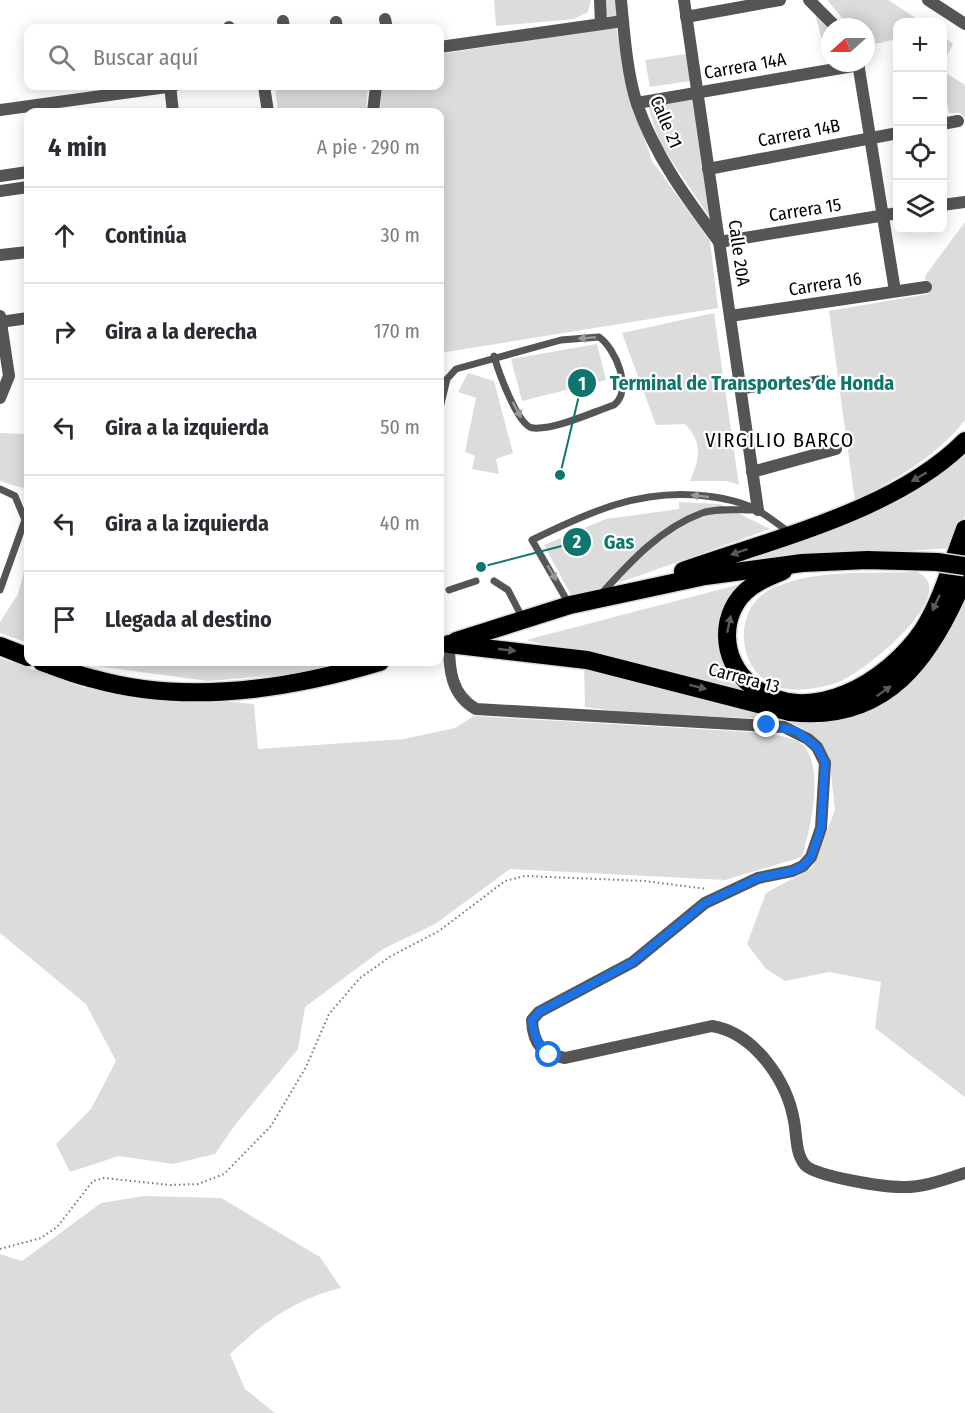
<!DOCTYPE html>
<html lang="es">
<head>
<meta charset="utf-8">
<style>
  body { margin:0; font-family:"Fira Sans Condensed",sans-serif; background:#f7f7f7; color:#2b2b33 }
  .controls { position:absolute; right:18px; top:18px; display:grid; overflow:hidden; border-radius:12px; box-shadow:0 3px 15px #0003 }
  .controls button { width:54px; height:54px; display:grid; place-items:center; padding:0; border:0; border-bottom:2px solid #e1e1e2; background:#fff; color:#2b2b33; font:30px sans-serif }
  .compass { position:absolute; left:821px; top:18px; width:54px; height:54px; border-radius:50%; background:#fff; box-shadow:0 3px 15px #0003; rotate:249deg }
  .stop { position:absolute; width:18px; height:18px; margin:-14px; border:4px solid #1a73e8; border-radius:50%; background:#fff }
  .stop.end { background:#1a73e8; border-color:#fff; box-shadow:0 2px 6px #0008 }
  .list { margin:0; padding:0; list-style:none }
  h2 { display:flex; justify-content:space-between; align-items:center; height:78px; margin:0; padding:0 24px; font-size:26px }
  h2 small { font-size:20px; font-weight:400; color:#7c7c81 }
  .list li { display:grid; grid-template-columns:39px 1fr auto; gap:18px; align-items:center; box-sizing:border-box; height:96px; padding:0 24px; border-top:2px solid #e1e1e2 }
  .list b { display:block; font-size:22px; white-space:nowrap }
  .list em { font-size:20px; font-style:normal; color:#7c7c81 }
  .icon { flex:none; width:33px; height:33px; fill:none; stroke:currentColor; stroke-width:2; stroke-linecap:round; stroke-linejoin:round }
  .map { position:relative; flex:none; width:965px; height:1413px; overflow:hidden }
  .search { position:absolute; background:#fff; box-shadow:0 3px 15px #0003; left:24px; top:24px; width:420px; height:66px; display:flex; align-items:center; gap:15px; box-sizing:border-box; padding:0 21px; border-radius:12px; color:#7c7c81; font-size:22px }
  .panel { position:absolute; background:#fff; box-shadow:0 3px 15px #0003; left:24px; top:108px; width:420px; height:558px; border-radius:12px }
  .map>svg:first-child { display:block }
  .green { fill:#dcdcdc }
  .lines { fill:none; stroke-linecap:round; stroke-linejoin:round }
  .highway-casing { stroke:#dbdbdb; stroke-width:21 }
  .path { stroke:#777; stroke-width:2; stroke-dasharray:1.5 3; stroke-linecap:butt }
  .lane { stroke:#555; stroke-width:7 }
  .street { stroke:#555; stroke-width:12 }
  .highway { stroke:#000; stroke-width:18 }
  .highway-bridge-casing { stroke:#dbdbdb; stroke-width:21; stroke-linecap:butt }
  .highway-bridge { stroke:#000; stroke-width:18 }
  .oneway { fill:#999 }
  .oneway2 { fill:#595959 }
  .route { stroke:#1a73e8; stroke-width:8 }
  .labels { text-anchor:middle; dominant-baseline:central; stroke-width:4.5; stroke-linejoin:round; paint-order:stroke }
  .street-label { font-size:18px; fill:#000; stroke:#fff }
  .neighbourhood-label { font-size:20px; letter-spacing:1.5px; fill:#000; stroke:#fff }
  .leader { fill:none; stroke:#0f766e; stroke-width:2 }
  .callout-dot { fill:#0f766e; stroke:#fff; stroke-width:2 }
  .mark-label { font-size:18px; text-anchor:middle; font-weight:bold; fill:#fff }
  .callout-label { font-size:20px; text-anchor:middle; font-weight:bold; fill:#0f766e; stroke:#fff; stroke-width:4.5; stroke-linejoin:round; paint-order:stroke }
</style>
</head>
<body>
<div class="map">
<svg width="965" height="1413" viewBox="0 0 965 1413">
  <rect width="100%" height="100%" fill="#fff"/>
  <g class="green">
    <polygon points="494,0 591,0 588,12 574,19 496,26"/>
    <polygon points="602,0 618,0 619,17 595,16"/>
    <polygon points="827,0 888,0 922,22 898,22 897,39 866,46 866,27 850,27"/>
    <polygon points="812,3 830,27 830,54 826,55"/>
    <polygon points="616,27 634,107 652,161 710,241 718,308 440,353 440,112 380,112 382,86 440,86 440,54"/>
    <polygon points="943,36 953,44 943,63"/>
    <polygon points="686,54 690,81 650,87 645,60"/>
    <polygon points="943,71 965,85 965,117 960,113 949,113 945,94 943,94"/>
    <polygon points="275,86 368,86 366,111 278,112"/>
    <polygon points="693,93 712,221 659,142 647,102"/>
    <path d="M965 222V420C938 456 893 480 855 502L829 311 928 294 925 276Z"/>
    <path d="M714 313 739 485 727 481H690C700 458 703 443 685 424L656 425 622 333Z"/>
    <polygon points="597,344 606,380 522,401 511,359"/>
    <polygon points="468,373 494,381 513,453 496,459 499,474 472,469 475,456 465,452 476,398 458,392"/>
    <polygon points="0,433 28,434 28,495 23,488 0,481"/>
    <polygon points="965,452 965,515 952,548 771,560 735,566 861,514 937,478"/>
    <polygon points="679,502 720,504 770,529 573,599 544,545 606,519 679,509"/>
    <polygon points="28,556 28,643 0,633 0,622 18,594"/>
    <path d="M917 572C965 592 859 678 833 684 814 689 795 693 776 686 737 672 732 610 769 590 812 568 870 574 917 572Z"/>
    <path d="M737 585C702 640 717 650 753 697L526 640Z"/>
    <polygon points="965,595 965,1097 875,1028 881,982 829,972 785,981 766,969 747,944 766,893 812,868 835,810 829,756 812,735 798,726 771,719 629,713 585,707 584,664 835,719 869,710 898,691"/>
    <path d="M0 658 85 688 254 704 258 749 404 739 455 728 474 716 768 733C778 736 797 738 803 745 825 768 810 830 802 857L725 880 510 869 435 924 383 949 305 1007 298 1049 235 1125 215 1154 173 1164 119 1156 70 1172 56 1144 91 1109 116 1061 86 1004 0 933Z"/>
    <polygon points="78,662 352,662 293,674 208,681 89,665"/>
    <path d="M144 1196 221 1198 320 1257 341 1288C297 1298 262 1323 230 1354L245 1389 275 1413H0V1254L22 1261 101 1203Z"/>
  </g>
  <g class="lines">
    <g class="highway-casing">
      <g id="highway">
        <path d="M683 571C773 539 897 510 965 441"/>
        <path d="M783 571C773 575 760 580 751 587 718 611 720 661 751 685 808 731 889 681 923 630 942 600 952 563 965 529"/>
        <polyline points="456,641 570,605 705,576 802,563 867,560 937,562"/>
        <path d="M449 644 587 660 790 712C887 723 932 657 965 576"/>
        <polyline points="0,646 28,657"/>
        <path d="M42 662C59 668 76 675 94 679 186 705 290 689 380 662"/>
      </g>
    </g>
    <polyline class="path" points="0,1249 41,1238 57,1227 93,1181 104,1178 170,1185 198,1184 224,1174 271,1126 306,1067 329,1014 360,978 391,956 439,931 505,881 525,876 645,881 707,889"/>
    <g class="lane">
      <polyline points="741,391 825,378"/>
      <path d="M440 408 447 379 456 369 561 340 599 337C616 349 633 390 614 405 593 412 555 430 533 428 518 427 498 370 494 356"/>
      <polyline points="0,489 15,496 25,520 0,590"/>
      <polyline points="494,581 508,590 523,619"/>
      <polyline points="449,590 476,581"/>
      <path d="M602 593C630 562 661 528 702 513 718 508 737 510 753 510"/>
      <path d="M569 604 532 540C589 512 641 488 706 496 724 498 743 502 759 511 769 517 779 525 789 532"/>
    </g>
    <g class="street">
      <polyline points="600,0 601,24"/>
      <path d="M621 0C624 32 627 74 637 104 655 156 687 199 719 242L898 213"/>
      <polyline points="684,0 758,510"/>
      <polyline points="809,0 836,27"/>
      <polyline points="928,0 965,24"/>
      <polyline points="686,17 780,0"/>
      <polyline points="385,19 387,28"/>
      <polyline points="283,21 284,28"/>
      <polyline points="336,22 337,28"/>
      <polyline points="229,27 229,28"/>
      <polyline points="440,47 623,21"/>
      <polyline points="858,63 895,291"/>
      <polyline points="170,86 173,112"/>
      <polyline points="264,86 268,112"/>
      <polyline points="637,103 859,65"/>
      <polyline points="0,110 174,86"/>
      <polyline points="373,112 376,86"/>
      <polyline points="942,124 958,121"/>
      <polyline points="708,169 898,133"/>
      <polyline points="0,176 28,172"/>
      <polyline points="0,191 28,187"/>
      <polyline points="942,205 965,202"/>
      <polyline points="0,255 28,252"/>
      <polyline points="0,316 9,376 0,398"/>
      <polyline points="730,316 926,287"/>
      <polyline points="0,322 28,318"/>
      <polyline points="752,472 836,449"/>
      <path d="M449 644C449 669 451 695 476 709L784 727 808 739 817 747 825 763 821 828 811 857 803 866 792 871 758 878 705 903 633 962 539 1012 532 1020C533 1044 542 1054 565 1058L712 1026C754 1033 787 1080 794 1121 797 1135 795 1153 805 1165 817 1177 884 1187 902 1187 923 1188 946 1179 965 1173"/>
    </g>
    <use href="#highway" class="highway"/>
    <g class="highway-bridge-casing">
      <polyline id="highway-bridge" points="937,562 965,566"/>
    </g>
    <use href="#highway-bridge" class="highway-bridge"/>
  </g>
  <defs><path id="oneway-solid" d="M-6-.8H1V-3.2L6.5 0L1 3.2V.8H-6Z" transform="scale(1.5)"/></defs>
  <g class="oneway">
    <use href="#oneway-solid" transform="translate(587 338) rotate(175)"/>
    <use href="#oneway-solid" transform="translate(517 410) rotate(61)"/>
    <use href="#oneway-solid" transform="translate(700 496) rotate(-174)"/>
    <use href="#oneway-solid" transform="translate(552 573) rotate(59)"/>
  </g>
  <g class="oneway2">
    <use href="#oneway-solid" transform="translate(919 477) rotate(149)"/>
    <use href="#oneway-solid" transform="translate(739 552) rotate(161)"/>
    <use href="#oneway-solid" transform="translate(936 603) rotate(115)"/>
    <use href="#oneway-solid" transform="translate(729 624) rotate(-78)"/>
    <use href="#oneway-solid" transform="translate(507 650) rotate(6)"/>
    <use href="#oneway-solid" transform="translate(698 687) rotate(14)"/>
    <use href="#oneway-solid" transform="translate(884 691) rotate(-35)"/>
  </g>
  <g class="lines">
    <path class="route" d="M549 1055C538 1045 533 1035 532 1020L539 1012 633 962 705 903 758 878 792 871 803 866 811 857 821 828 825 763 817 747 796 731 767 725"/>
  </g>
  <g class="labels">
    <g class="street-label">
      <text transform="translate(745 66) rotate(-10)">Carrera 14A</text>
      <text transform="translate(666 122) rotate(67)">Calle 21</text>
      <text transform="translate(799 133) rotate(-11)">Carrera 14B</text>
      <text transform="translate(805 210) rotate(-9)">Carrera 15</text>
      <text transform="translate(739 253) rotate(82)">Calle 20A</text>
      <text transform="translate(825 284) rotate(-9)">Carrera 16</text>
      <text transform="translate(744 678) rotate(15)">Carrera 13</text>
    </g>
    <g class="neighbourhood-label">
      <text x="780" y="440">VIRGILIO BARCO</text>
    </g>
  </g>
  <path class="leader" d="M560 475L582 383M481 567L577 542"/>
  <g class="callout-dot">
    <circle cx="560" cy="475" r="6"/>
    <circle cx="481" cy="567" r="6"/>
    <circle cx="582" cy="383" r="15"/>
    <circle cx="577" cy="542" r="15"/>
  </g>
  <g class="mark-label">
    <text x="582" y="390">1</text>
    <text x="577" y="548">2</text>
  </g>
  <g class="callout-label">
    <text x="752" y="390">Terminal de Transportes de Honda</text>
    <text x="619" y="549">Gas</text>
  </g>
</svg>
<div class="controls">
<button>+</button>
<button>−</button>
<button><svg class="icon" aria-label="locate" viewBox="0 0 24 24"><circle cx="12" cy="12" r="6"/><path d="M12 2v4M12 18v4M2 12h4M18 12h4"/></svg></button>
<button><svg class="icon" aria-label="layers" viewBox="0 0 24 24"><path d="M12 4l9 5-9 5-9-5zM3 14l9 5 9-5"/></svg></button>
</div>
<svg class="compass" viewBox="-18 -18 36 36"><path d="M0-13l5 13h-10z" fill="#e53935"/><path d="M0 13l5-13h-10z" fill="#7c7c81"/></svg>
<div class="stop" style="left:549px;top:1055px"></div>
<div class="stop end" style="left:767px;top:725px"></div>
<div class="search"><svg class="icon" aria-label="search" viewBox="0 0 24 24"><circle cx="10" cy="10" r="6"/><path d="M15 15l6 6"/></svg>Buscar aquí</div>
<section class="panel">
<h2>4 min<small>A pie · 290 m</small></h2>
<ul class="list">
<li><svg class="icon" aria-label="ahead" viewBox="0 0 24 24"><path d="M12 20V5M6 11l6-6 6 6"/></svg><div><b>Continúa</b></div><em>30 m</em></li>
<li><svg class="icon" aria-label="right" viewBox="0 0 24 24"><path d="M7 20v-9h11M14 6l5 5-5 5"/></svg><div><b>Gira a la derecha</b></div><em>170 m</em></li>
<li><svg class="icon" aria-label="left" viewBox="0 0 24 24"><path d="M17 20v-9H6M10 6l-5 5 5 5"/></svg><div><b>Gira a la izquierda</b></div><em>50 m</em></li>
<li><svg class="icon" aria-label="left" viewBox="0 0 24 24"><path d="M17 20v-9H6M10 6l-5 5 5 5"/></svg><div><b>Gira a la izquierda</b></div><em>40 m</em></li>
<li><svg class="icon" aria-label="arrive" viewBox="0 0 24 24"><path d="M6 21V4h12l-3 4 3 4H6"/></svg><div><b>Llegada al destino</b></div></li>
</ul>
</section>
</div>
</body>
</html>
